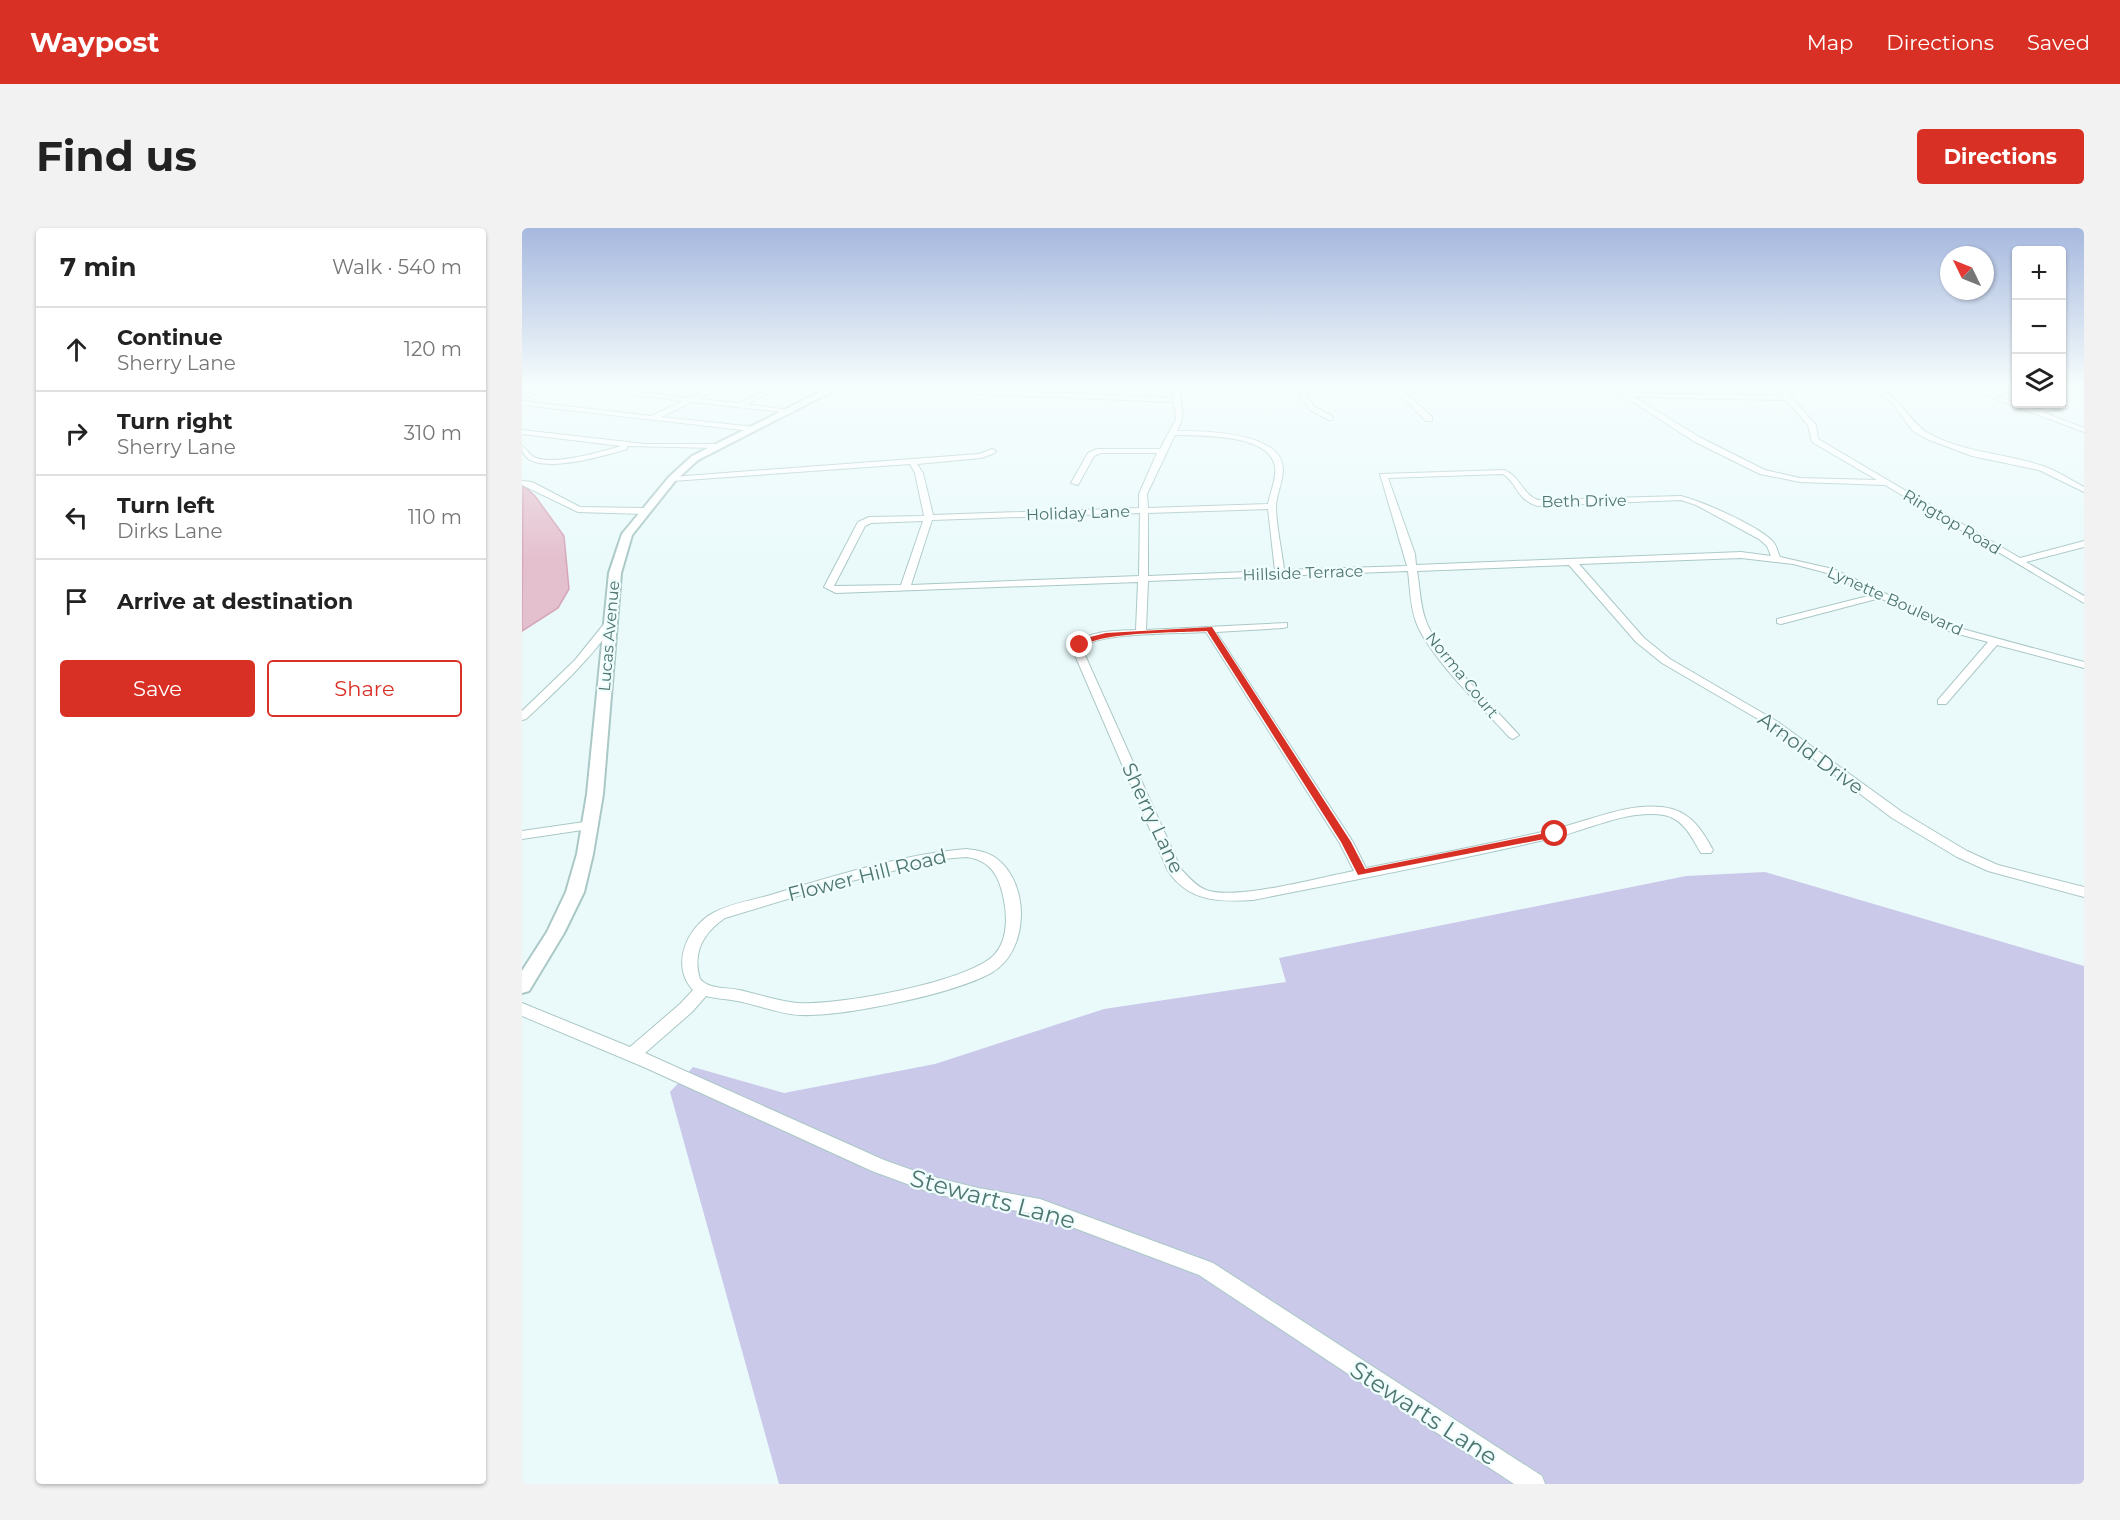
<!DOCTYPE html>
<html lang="en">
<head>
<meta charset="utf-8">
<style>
  body { margin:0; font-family:Montserrat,sans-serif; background:#f2f2f2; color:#222 }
  .controls { position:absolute; right:18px; top:18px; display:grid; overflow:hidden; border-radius:6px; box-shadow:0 2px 4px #0004 }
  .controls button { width:54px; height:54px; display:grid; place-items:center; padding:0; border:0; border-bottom:2px solid #e0e0e0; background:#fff; color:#222; font:30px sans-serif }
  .compass { position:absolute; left:1418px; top:18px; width:54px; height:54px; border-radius:50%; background:#fff; box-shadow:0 2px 4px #0004; rotate:313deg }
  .stop { position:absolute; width:18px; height:18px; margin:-14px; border:4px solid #d93025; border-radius:50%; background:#fff }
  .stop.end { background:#d93025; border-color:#fff; box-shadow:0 2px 6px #0008 }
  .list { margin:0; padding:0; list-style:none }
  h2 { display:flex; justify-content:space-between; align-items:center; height:78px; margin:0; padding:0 24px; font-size:26px }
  h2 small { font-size:20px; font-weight:400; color:#767676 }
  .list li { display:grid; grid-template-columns:39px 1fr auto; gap:18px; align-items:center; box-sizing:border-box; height:84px; padding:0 24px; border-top:2px solid #e0e0e0 }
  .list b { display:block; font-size:22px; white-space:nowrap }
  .list p { margin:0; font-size:20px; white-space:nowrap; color:#767676 }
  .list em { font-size:20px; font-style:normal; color:#767676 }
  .actions { display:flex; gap:12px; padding:18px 24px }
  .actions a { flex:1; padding:14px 0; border:2px solid #d93025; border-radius:6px; text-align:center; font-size:21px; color:#d93025 }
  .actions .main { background:#d93025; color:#fff }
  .icon { flex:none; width:33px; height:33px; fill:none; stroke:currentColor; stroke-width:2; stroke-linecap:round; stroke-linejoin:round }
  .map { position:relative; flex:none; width:1562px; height:1256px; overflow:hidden; border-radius:6px }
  header { display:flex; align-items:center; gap:36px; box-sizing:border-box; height:84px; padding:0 30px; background:#d93025; color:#fff }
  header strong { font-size:28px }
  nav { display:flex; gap:33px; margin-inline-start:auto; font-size:21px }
  .intro { display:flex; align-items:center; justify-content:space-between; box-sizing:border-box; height:144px; padding:0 36px }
  h1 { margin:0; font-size:42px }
  .button { padding:15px 27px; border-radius:6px; background:#d93025; color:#fff; font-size:21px; font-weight:700 }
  main { display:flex; gap:36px; padding:0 36px }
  aside { flex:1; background:#fff; border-radius:6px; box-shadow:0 2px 4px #0004 }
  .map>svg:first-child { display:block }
  .green { fill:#cac9e9 }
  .water { fill:#e4bfce; stroke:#d5a6b8; stroke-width:1.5 }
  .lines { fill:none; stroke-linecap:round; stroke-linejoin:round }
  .minor-casing { stroke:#aac8c6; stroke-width:2 }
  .tertiary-casing { stroke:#aac8c6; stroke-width:4 }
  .minor { fill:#fff; fill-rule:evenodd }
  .tertiary { fill:#fff; fill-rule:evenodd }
  .route { fill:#d93025 }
  .labels { text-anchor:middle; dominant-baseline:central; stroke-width:4.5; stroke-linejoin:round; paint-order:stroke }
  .far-street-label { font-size:16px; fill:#4e756e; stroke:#f0fdfe }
  .street-label { font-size:20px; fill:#4e756e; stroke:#f0fdfe }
  .near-street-label { font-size:24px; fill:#4e756e; stroke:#f0fdfe }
</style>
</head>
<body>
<header>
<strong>Waypost</strong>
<nav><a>Map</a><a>Directions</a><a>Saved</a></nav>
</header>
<div class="intro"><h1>Find us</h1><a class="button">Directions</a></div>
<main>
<aside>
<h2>7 min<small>Walk · 540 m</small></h2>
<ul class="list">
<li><svg class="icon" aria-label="ahead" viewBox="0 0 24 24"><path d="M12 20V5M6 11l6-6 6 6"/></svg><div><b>Continue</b><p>Sherry Lane</p></div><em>120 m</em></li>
<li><svg class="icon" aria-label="right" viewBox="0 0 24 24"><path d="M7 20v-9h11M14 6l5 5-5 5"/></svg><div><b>Turn right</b><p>Sherry Lane</p></div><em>310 m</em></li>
<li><svg class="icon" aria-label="left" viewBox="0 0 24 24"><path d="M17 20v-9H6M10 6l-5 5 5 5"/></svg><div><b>Turn left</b><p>Dirks Lane</p></div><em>110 m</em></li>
<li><svg class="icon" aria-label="arrive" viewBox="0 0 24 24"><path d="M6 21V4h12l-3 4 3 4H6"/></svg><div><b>Arrive at destination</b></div></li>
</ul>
<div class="actions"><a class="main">Save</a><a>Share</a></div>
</aside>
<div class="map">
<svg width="1562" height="1256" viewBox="0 0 1562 1256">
  <rect width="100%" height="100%" fill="#eafafb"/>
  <polygon class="green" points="1243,644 1562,738 1562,1256 257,1256 148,864 171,839 262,865 413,836 582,781 764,754 757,730 1164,648"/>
  <polygon class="water" points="1,257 13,268 42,308 47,361 36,380 0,403"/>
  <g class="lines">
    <g class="minor-casing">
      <g id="minor">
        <polygon points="25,158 35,158 0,172 0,168"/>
        <polygon points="44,158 67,158 168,170 192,158 201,158 177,171 218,175 251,158 260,158 225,176 273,183 270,185 170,174 139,189 233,199 234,201 230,203 0,177 0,173 129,188 161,173"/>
        <path d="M387 158 651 170 653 158H659C656 177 666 183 655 203 680 203 760 203 761 241 761 253 755 265 754 278 754 298 760 322 762 342L885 338 858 246 982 242C998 248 1000 266 1016 272L1159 268C1179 273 1240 299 1252 315 1255 319 1256 325 1258 329L1311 341 1437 400 1562 434V440L1475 417 1424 476H1416V472L1466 414 1429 404 1358 370 1259 396 1255 395V391L1350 367 1305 345 1271 336 1219 330 1057 336 1122 410 1148 431 1256 494 1380 584 1445 623 1476 637 1562 659V669L1466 643 1435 629 1370 590 1248 498 1140 435 1114 414 1047 337 895 343C898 359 898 378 904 393 916 426 970 477 995 505L997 507 991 511 987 509C961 480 907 429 894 394 888 378 888 359 886 343L626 353 624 402 765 395V399L761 400 694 404 831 614 844 640C906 628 968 616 1029 602 1066 594 1111 571 1150 581 1171 587 1181 604 1191 622L1189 625H1179C1170 610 1162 591 1142 587 1106 581 1066 602 1031 610 932 633 831 652 731 672 697 674 667 674 646 643L552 425C555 401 595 403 614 402L616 354 314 365 302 359 336 294 347 289 402 288 393 245 388 236 150 253 146 251 150 249 457 226 470 221 474 223 473 225 459 230 395 236 401 245 411 287 617 280V266L635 225H579L572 228 556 257 549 255 566 225 575 221H638L654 191 652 174 432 165ZM653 207C677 208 748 205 753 239 755 249 748 265 746 276L626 280 625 266ZM981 246C996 256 994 271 1015 278L1159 272 1174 277 1237 311 1245 318 1249 328 1219 324 894 337 893 326 866 250ZM746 281 753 343 626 348V285ZM618 285 617 348 389 357 410 292ZM401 293 379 357 312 358 343 298 349 295ZM684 404 817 614 832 643C799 649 714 673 684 662 674 658 666 649 659 641L562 425 563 418C581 404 659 406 684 404Z"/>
        <polygon points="821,158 840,158 784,167 793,179 810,188 810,192 807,192 788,182 777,166"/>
        <polygon points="869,158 876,158 910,189 910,193 904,193"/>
        <path d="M1086 158H1094L1105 165 1262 168 1257 158H1263L1269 169 1294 197 1296 211 1498 330 1562 313V319L1504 334 1562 368V375L1363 257 1278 254 1238 246 1173 214ZM1112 169 1264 172 1286 197 1290 214 1355 252 1278 250 1243 242 1179 210Z"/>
        <path d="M1346 158C1373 158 1385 193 1406 205 1442 225 1483 225 1521 238 1535 243 1549 252 1562 259V264L1517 242 1450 228 1405 211 1391 203 1370 175Z"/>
        <polygon points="1439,158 1449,158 1466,164 1494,161 1494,165 1472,167 1513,181 1546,178 1546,180 1520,184 1562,200 1562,204"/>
        <path d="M0 202 123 216H194L198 218 194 220 105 218V221C85 227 0 253 0 218 5 221 8 228 14 230 35 237 78 224 99 218L0 206Z"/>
        <polygon points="0,253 10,254 58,279 122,280 126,283 122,286 56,284 0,257"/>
        <path d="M86 395 91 398C66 434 35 462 4 491L0 492V483L53 432 82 396Z"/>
        <polygon points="69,593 76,597 74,600 0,611 0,603"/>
        <path d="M444 621C454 622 466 624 474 630 509 656 507 724 469 745 431 766 321 789 278 787 258 786 239 778 220 774 208 771 195 771 184 768L170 784 123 825 362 932 407 948 456 960 518 971 691 1035 1020 1248 1023 1256H992L677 1047 518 987 456 976 407 964 350 943 124 840 0 788V775L108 819 158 776 171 762C148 738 165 699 191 685 209 675 233 672 252 666 312 648 382 626 444 621ZM444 629C463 631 474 642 479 660 485 680 488 709 473 726 449 754 313 778 275 775 255 773 236 766 217 762 204 759 188 762 178 751 170 725 181 705 203 690L309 658 420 631Z"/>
      </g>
    </g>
    <g class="tertiary-casing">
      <polygon id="tertiary" points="310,158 321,158 176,232 153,253 110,307 99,345 81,566 71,626 62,664 42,705 7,763 0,765 0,743 25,704 44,664 55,626 65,566 87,345 100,306 147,249 170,228"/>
    </g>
    <use href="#minor" class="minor"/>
    <use href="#tertiary" class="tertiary"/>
  </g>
  <linearGradient id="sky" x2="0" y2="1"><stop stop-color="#a6b8de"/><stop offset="0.47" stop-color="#f6fdfd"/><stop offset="1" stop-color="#f6fdfd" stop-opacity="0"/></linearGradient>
  <rect width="1562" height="334" fill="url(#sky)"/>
  <path class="route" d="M690 399 829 614 843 641 1033 603 1038 606 1033 609 836 647 819 614 685 403C659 405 578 403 560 419L554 417 560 411 584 405Z"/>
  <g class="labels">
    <g class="far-street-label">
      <text transform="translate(1062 273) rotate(-1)">Beth Drive</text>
      <text transform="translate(556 285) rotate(-2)">Holiday Lane</text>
      <text transform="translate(1430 294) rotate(31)">Ringtop Road</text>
      <text transform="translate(781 345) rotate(-2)">Hillside Terrace</text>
      <text transform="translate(1373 373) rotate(24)">Lynette Boulevard</text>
      <text transform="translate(87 408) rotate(-85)">Lucas Avenue</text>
      <text transform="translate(940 447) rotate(51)">Norma Court</text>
    </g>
    <g class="street-label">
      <text transform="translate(1289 525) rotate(36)">Arnold Drive</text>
      <text transform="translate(631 590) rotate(65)">Sherry Lane</text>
      <text transform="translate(345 647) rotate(-14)">Flower Hill Road</text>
    </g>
    <g class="near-street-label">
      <text transform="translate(471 971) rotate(15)">Stewarts Lane</text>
      <text transform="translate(902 1185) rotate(33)">Stewarts Lane</text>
    </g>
  </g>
</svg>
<div class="controls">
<button>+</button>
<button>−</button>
<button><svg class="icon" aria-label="layers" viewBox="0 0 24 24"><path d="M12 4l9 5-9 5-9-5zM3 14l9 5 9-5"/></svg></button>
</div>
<svg class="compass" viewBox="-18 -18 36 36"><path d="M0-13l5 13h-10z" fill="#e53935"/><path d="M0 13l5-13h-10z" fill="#767676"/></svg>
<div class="stop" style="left:1033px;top:606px"></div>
<div class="stop end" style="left:558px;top:417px"></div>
</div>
</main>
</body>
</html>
